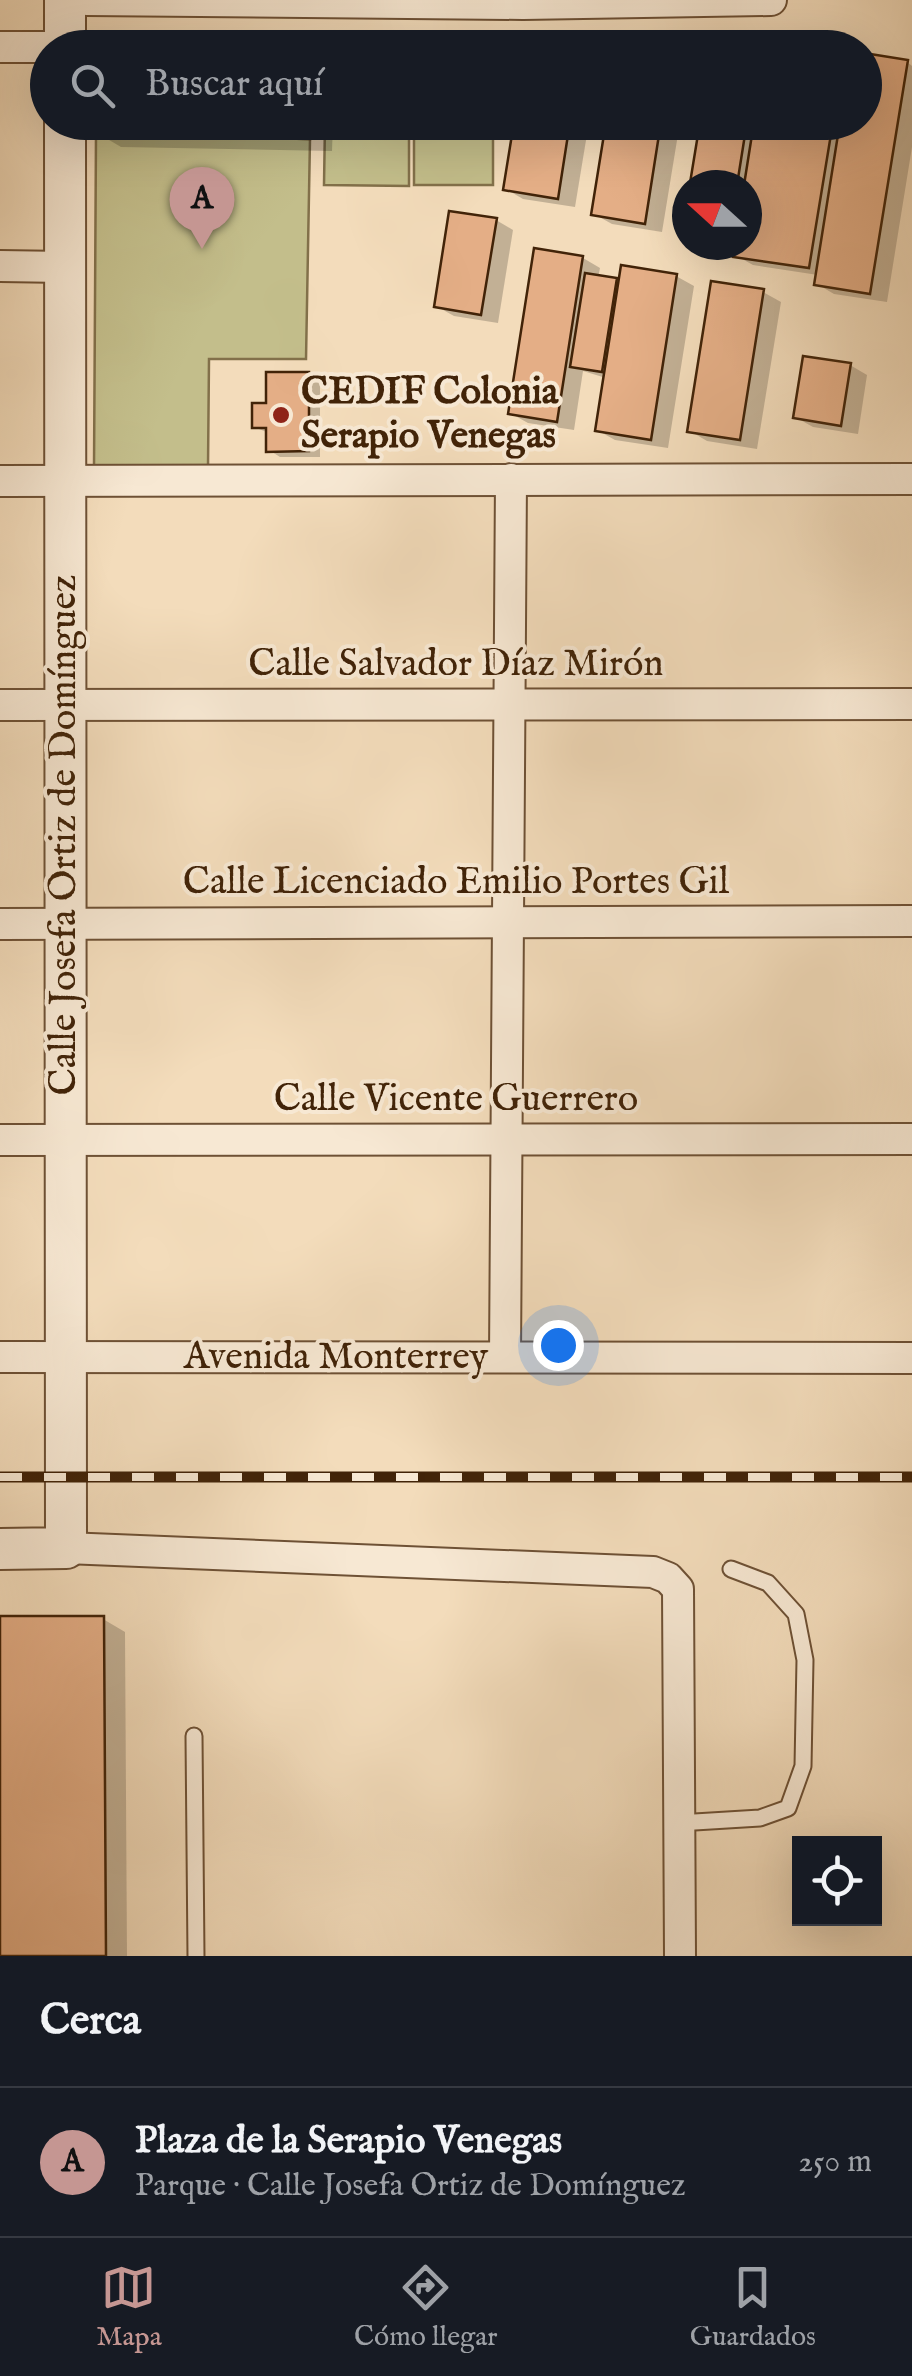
<!DOCTYPE html>
<html lang="es">
<head>
<meta charset="utf-8">
<style>
  body { margin:0; font-family:"IM FELL English",serif; background:#242831; color:#f1f3f6 }
  .controls { position:absolute; right:30px; bottom:30px; display:grid; overflow:hidden; border-radius:0px; box-shadow:0 10px 40px #0002 }
  .controls button { width:90px; height:90px; display:grid; place-items:center; padding:0; border:0; border-bottom:2px solid #363941; background:#171b24; color:#f1f3f6; font:50px sans-serif }
  .compass { position:absolute; left:672px; top:170px; width:90px; height:90px; border-radius:50%; background:#171b24; box-shadow:0 10px 40px #0002; rotate:291deg }
  .you { position:absolute; left:558px; top:1345px; width:35px; height:35px; margin:-25px; border:8px solid #fff; border-radius:50%; background:#1a73e8; box-shadow:0 0 0 15px #1a73e833 }
  .badge { display:grid; place-items:center; width:65px; height:65px; border-radius:50%; background:#c59692; color:#111; font-size:32px; font-weight:700 }
  .pin { position:absolute; translate:-50% -82px; filter:drop-shadow(0 2px 5px #0008) }
  .pin::after { content:''; position:absolute; top:52px; width:35px; height:30px; background:inherit; clip-path:polygon(0 0,100% 0,50% 100%) }
  .list { margin:0; padding:0; list-style:none }
  h2 { display:flex; justify-content:space-between; align-items:center; height:130px; margin:0; padding:0 40px; font-size:42px }
  h2 small { font-size:32px; font-weight:400; color:#9ea1a6 }
  .list li { display:grid; grid-template-columns:65px 1fr auto; gap:30px; align-items:center; box-sizing:border-box; height:150px; padding:0 40px; border-top:2px solid #363941 }
  .list b { display:block; font-size:38px; white-space:nowrap }
  .list p { margin:0; font-size:32px; white-space:nowrap; color:#9ea1a6 }
  .list em { font-size:32px; font-style:normal; color:#9ea1a6 }
  .icon { flex:none; width:55px; height:55px; fill:none; stroke:currentColor; stroke-width:2; stroke-linecap:round; stroke-linejoin:round }
  .map { position:relative; flex:none; width:912px; height:1956px; overflow:hidden }
  .search { position:absolute; background:#171b24; box-shadow:0 10px 40px #0002; left:30px; right:30px; top:30px; height:110px; display:flex; align-items:center; gap:25px; box-sizing:border-box; padding:0 35px; border-radius:55px; color:#9ea1a6; font-size:38px }
  .sheet { height:280px; background:#171b24 }
  nav { display:flex; justify-content:space-around; align-items:center; box-sizing:border-box; height:140px; border-top:2px solid #363941; background:#171b24; font-size:28px; color:#9ea1a6 }
  nav a { display:grid; justify-items:center; gap:5px }
  nav .on { color:#c59692 }
  .map>svg:first-child { display:block }
  .green { fill:#c3be8b; stroke:#82704a; stroke-width:2.5 }
  .shadow { fill:#0003 }
  .building { fill:#e4ae86; stroke:#412308; stroke-width:2.5 }
  .lines { fill:none; stroke-linecap:round; stroke-linejoin:round }
  .service-casing { stroke:#6e5135; stroke-width:19 }
  .minor-casing { stroke:#6e5135; stroke-width:34 }
  .tertiary-casing { stroke:#6e5135; stroke-width:44 }
  .service { stroke:#f7e8d3; stroke-width:15 }
  .minor { stroke:#f7e8d3; stroke-width:30 }
  .tertiary { stroke:#f7e8d3; stroke-width:40 }
  .rail-casing { stroke:#412308; stroke-width:11 }
  .rail { stroke:#f7e8d3; stroke-width:8; stroke-dasharray:22; stroke-linecap:butt }
  .poi-dot { fill:#8f2418; stroke:#f7e8d3; stroke-width:4 }
  .labels { text-anchor:middle; dominant-baseline:central; stroke-width:8; stroke-linejoin:round; paint-order:stroke }
  .poi-label { font-size:38px; font-weight:bold; fill:#412308; stroke:#f7e8d3; text-anchor:start }
  .street-label { font-size:38px; fill:#412308; stroke:#f7e8d3 }
</style>
</head>
<body>
<div class="map">
<svg width="912" height="1956" viewBox="0 0 912 1956">
  <rect width="100%" height="100%" fill="#f3dcbb"/>
  <filter id="stains"><feTurbulence type="fractalNoise" baseFrequency=".002" numOctaves="4"/><feColorMatrix values="0 0 0 0 .2 0 0 0 0 .09 0 0 0 0 .02 0 0 0 .5 -.17"/></filter>
  <radialGradient id="worn" r=".72"><stop offset=".6" stop-color="#630" stop-opacity="0"/><stop offset="1" stop-color="#630" stop-opacity=".3"/></radialGradient>
  <g class="green">
    <rect x="415" y="39" width="79" height="8"/>
    <polygon points="325,123 409,123 409,186 324,185"/>
    <rect x="414" y="123" width="79" height="62"/>
    <polygon points="96,135 310,139 306,359 209,359 208,468 94,468"/>
  </g>
  <g class="shadow">
    <polygon points="312,39 326,48 100,48"/>
    <polygon points="907,62 912,66 912,147 887,302 834,294 817,284 818,275 753,265 735,255 737,245 747,245 747,185 698,185 693,182 747,124 756,129 757,122 864,122"/>
    <polygon points="99,122 333,122 332,151 121,147 99,134"/>
    <polygon points="517,122 589,122 575,207 523,199 506,189"/>
    <polygon points="609,122 680,122 662,232 612,224 594,214"/>
    <polygon points="496,220 513,230 498,323 454,316 436,306"/>
    <polygon points="583,258 600,268 598,278 621,281 676,276 694,286 668,448 615,440 597,430 606,378 583,371 574,430 528,423 510,413"/>
    <polygon points="763,292 781,302 757,449 707,441 690,431"/>
    <polygon points="850,365 867,375 858,434 813,427 795,417"/>
    <polygon points="309,375 320,381 320,457 280,457 269,450 269,433 254,427"/>
    <polygon points="0,1619 103,1619 125,1632 127,1956 0,1956"/>
  </g>
  <g class="building">
    <polygon points="98,33 313,37 312,48 98,48"/>
    <polygon points="864,53 908,60 870,294 814,285 840,122 864,122"/>
    <polygon points="97,122 311,122 310,139 96,135"/>
    <polygon points="514,122 570,122 558,199 503,190"/>
    <polygon points="606,122 661,122 645,224 591,215"/>
    <polygon points="700,122 747,122 737,185 690,183"/>
    <polygon points="754,122 833,122 809,268 733,257 735,245 747,245 747,185 744,185"/>
    <polygon points="449,211 497,218 481,315 434,307"/>
    <polygon points="534,248 583,256 557,422 508,414"/>
    <polygon points="621,265 677,274 651,440 595,431"/>
    <polygon points="585,273 617,278 602,372 570,367"/>
    <polygon points="711,281 764,289 740,440 687,432"/>
    <polygon points="803,356 851,363 841,426 793,418"/>
    <polygon points="266,372 309,372 309,451 266,452 266,428 252,428 252,403 266,403"/>
    <polygon points="0,1616 104,1616 106,1956 0,1956"/>
  </g>
  <g class="lines">
    <g class="service-casing">
      <g id="service">
        <polyline points="194,1736 196,1956"/>
        <polyline points="678,1823 760,1818 788,1808 803,1766 805,1660 796,1614 768,1583 731,1569"/>
      </g>
    </g>
    <g class="minor-casing">
      <g id="minor">
        <polyline points="87,0 523,4 771,0"/>
        <polyline points="0,47 65,47"/>
        <polyline points="0,266 65,267"/>
        <polyline points="0,481 912,479"/>
        <polyline points="0,705 912,704"/>
        <polyline points="0,924 912,921"/>
        <polyline points="0,1140 912,1139"/>
        <polyline points="0,1357 912,1358"/>
        <polyline points="505,1357 511,479"/>
        <polyline points="66,1548 653,1572 668,1578 678,1589 680,1956"/>
      </g>
    </g>
    <g class="tertiary-casing">
      <g id="tertiary">
        <polyline points="65,0 65,48"/>
        <polyline points="0,1549 66,1548 65,122"/>
      </g>
    </g>
    <use href="#service" class="service"/>
    <use href="#minor" class="minor"/>
    <use href="#tertiary" class="tertiary"/>
    <g class="rail-casing">
      <polyline id="rail" points="0,1477 912,1477"/>
    </g>
    <use href="#rail" class="rail"/>
  </g>
  <circle class="poi-dot" cx="281" cy="415" r="10"/>
  <g class="labels">
    <g class="poi-label">
      <text x="301" y="393">CEDIF Colonia<tspan x="301" dy="44">Serapio Venegas</tspan></text>
    </g>
    <g class="street-label">
      <text x="456" y="665">Calle Salvador Díaz Mirón</text>
      <text transform="translate(65 835) rotate(-90)">Calle Josefa Ortiz de Domínguez</text>
      <text x="456" y="883">Calle Licenciado Emilio Portes Gil</text>
      <text x="456" y="1100">Calle Vicente Guerrero</text>
      <text x="336" y="1358">Avenida Monterrey</text>
    </g>
  </g>
  <rect width="100%" height="100%" filter="url(#stains)"/>
  <rect width="100%" height="100%" fill="url(#worn)"/>
</svg>
<div class="controls">
<button><svg class="icon" aria-label="locate" viewBox="0 0 24 24"><circle cx="12" cy="12" r="6"/><path d="M12 2v4M12 18v4M2 12h4M18 12h4"/></svg></button>
</div>
<svg class="compass" viewBox="-18 -18 36 36"><path d="M0-13l5 13h-10z" fill="#e53935"/><path d="M0 13l5-13h-10z" fill="#9ea1a6"/></svg>
<div class="you"></div>
<div class="pin badge" style="left:202px;top:249px">A</div>
<div class="search"><svg class="icon" aria-label="search" viewBox="0 0 24 24"><circle cx="10" cy="10" r="6"/><path d="M15 15l6 6"/></svg>Buscar aquí</div>
</div>
<section class="sheet">
<h2>Cerca<small></small></h2>
<ul class="list">
<li><span class="badge">A</span><div><b>Plaza de la Serapio Venegas</b><p>Parque · Calle Josefa Ortiz de Domínguez</p></div><em>250 m</em></li>
</ul>
</section>
<nav>
<a class="on"><svg class="icon" aria-label="map" viewBox="0 0 24 24"><path d="M3 6l6-2 6 2 6-2v14l-6 2-6-2-6 2zM9 4v14M15 6v14"/></svg>Mapa</a>
<a><svg class="icon" aria-label="directions" viewBox="0 0 24 24"><path d="M12 3l9 9-9 9-9-9zM9 14v-3h6M13 9l2 2-2 2"/></svg>Cómo llegar</a>
<a><svg class="icon" aria-label="saved" viewBox="0 0 24 24"><path d="M7 4h10v16l-5-4-5 4z"/></svg>Guardados</a>
</nav>
</body>
</html>
